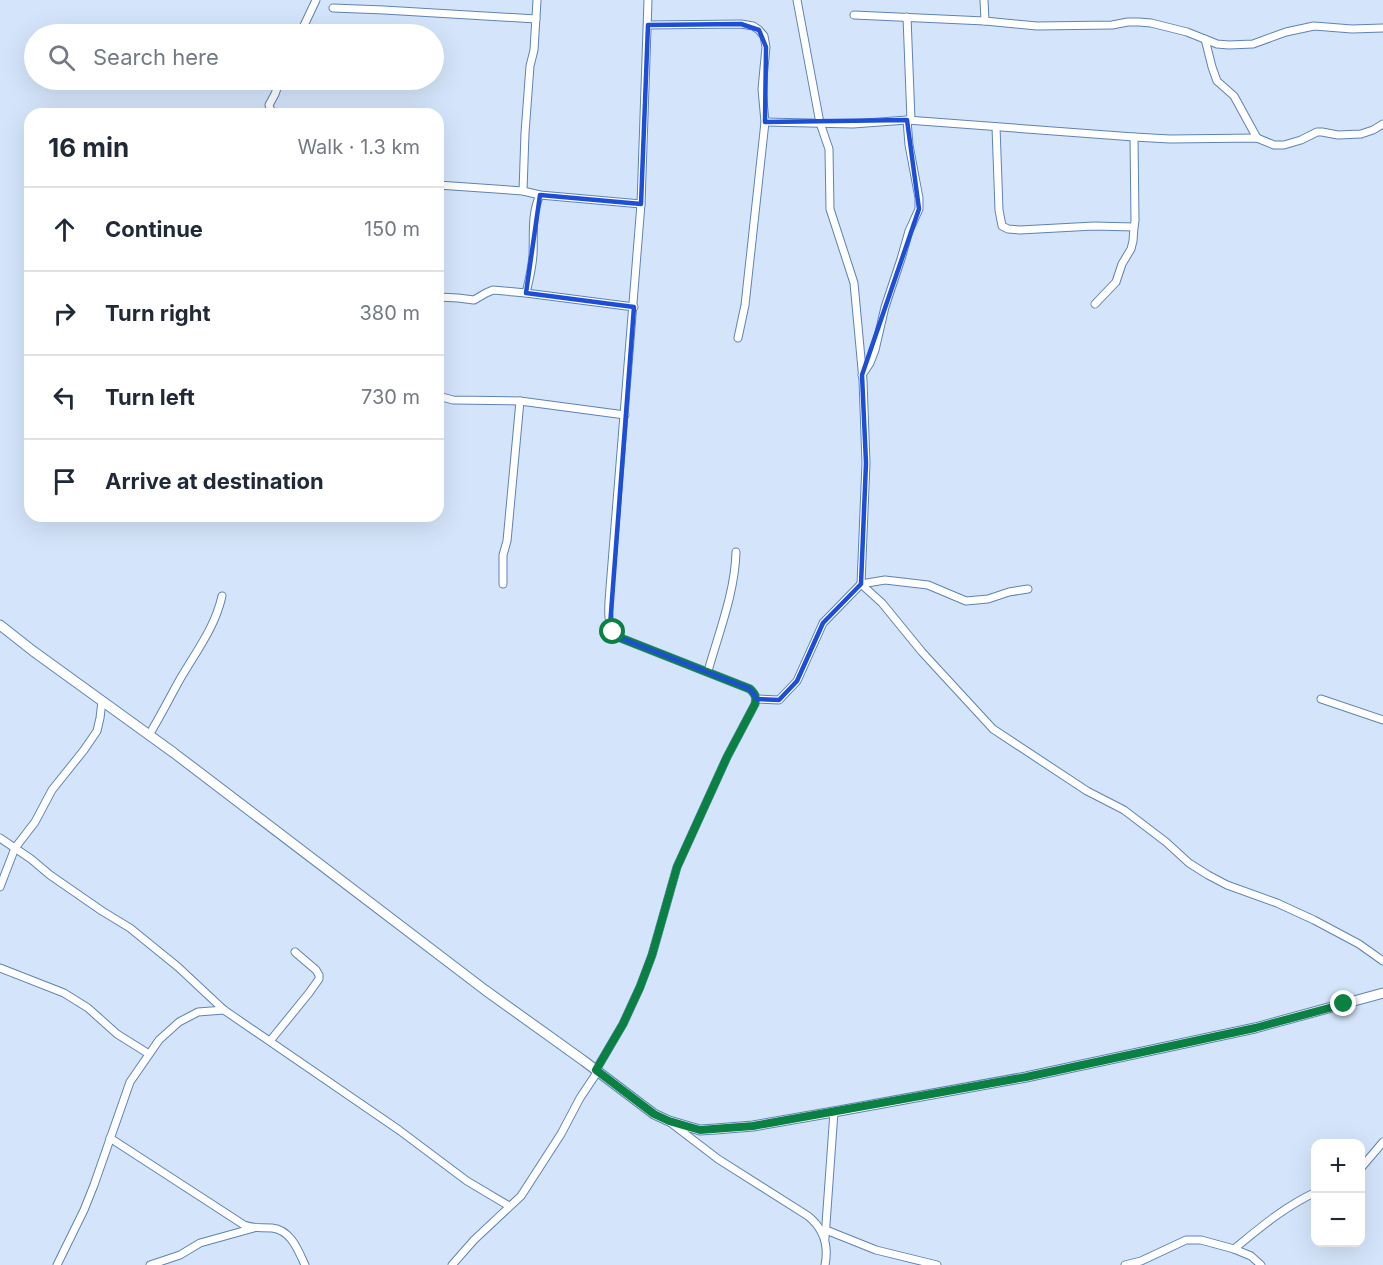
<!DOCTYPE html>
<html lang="en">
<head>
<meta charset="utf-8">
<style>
  body { margin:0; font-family:Inter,sans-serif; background:#f2f2f3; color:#1f2937 }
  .controls { position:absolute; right:18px; bottom:18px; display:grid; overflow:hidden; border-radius:12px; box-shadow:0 6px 24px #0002 }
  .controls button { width:54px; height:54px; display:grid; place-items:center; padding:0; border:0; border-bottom:2px solid #e0e1e3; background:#fff; color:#1f2937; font:30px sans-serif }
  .stop { position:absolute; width:18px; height:18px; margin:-14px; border:4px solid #0b8043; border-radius:50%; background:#fff }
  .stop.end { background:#0b8043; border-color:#fff; box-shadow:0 2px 6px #0008 }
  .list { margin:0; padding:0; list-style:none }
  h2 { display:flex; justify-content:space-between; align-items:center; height:78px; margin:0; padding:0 24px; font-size:26px }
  h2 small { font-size:20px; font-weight:400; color:#747a83 }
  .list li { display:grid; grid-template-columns:39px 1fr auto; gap:18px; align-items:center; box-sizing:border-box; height:84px; padding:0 24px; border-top:2px solid #e0e1e3 }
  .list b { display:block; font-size:22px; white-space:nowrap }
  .list em { font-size:20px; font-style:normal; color:#747a83 }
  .icon { flex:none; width:33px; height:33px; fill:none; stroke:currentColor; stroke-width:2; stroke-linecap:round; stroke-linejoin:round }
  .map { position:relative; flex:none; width:1383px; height:1265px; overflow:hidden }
  .search { position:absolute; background:#fff; box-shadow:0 6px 24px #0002; left:24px; top:24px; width:420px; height:66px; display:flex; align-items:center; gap:15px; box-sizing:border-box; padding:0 21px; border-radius:33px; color:#747a83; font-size:22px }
  .panel { position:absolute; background:#fff; box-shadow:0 6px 24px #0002; left:24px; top:108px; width:420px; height:414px; border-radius:18px }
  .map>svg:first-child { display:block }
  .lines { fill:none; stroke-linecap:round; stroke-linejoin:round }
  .street-casing { stroke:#5d83b5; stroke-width:9 }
  .secondary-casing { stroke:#5d83b5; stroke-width:11 }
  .street { stroke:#fff; stroke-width:7 }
  .secondary { stroke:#fff; stroke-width:9 }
  .route { stroke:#0b8043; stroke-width:8 }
  .marked { fill:none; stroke:#1d4ed8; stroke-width:4.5; stroke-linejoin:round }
</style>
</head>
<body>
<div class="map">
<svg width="1383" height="1265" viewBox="0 0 1383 1265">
  <rect width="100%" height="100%" fill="#d4e5fb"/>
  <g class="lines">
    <g class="street-casing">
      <g id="street">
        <polyline points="797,0 820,123 829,149 830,209 854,283 863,380 866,463 861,584 882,603 922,652 993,729 1087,791 1124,810 1166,842 1189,863 1208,875 1227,885 1277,903 1314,920 1359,944 1383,961"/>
        <polyline points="984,0 985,21"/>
        <polyline points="333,8 384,10 536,19"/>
        <polyline points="854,15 985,21 1037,26 1112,25 1128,22 1139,22 1151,23 1187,32 1217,44 1229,45 1253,44 1286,32 1314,26 1352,29 1383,28"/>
        <polyline points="907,17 911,120"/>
        <polyline points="648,25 741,24 753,26 759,30 764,36 766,47 762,89 765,122 745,305 738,338"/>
        <polyline points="300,34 316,0"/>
        <polyline points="1205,39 1212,67 1217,81 1234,96 1257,138"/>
        <polyline points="272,114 269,105 275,94 280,80"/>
        <polyline points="765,122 853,124 907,120 1134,137 1170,139 1257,138 1274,145 1284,145 1301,140 1317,132 1322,132 1338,135 1361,134 1373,130 1383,124"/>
        <polyline points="996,127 999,210 1002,226 1008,229 1020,230 1094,226 1134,227"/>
        <polyline points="438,185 523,191 540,195 641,204"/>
        <polyline points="523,191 525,133 530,66 534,50 537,0"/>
        <path d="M526 293C529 281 532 268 533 255 534 235 531 214 540 195"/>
        <polyline points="438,297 458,298 474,300 486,293 493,290 526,293 634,307"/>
        <polyline points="1095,304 1116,282 1122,264 1131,249 1133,241 1134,227 1135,221 1134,137"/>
        <polyline points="862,375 870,363 875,350 885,307 901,259 909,231 919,209 919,198 909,145 907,120"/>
        <polyline points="438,396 453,400 520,401 625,415"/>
        <polyline points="503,584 503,555 507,541 520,401"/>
        <path d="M708 671C719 632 735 592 736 552"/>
        <polyline points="757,699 779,700 797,681 823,623 861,584 885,580 928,585 966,601 988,599 1009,592 1028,589"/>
        <polyline points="1321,699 1383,720"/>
        <path d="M149 735C160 717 169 699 179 681 195 653 215 628 222 596"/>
        <polyline points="0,838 31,859 50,875 102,911 130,928 178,967 224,1010 399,1130 467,1181 509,1206"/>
        <polyline points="0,887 15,848 35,822 52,790 84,750 97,731 100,718 102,701"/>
        <polyline points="0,968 64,993 88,1008 117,1034 149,1054"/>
        <polyline points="270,1041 309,993 319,979 319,975 316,970 295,952"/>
        <path d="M596 1070 623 1024 640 987 652 955 677 867 727 757 755 704C757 697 755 694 750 689L618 637C605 624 609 605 610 588L641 204 648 0"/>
        <path d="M671 1123 718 1159 808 1216C824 1229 829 1245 825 1265"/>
        <path d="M110 1138 244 1225C256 1229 260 1227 272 1228 291 1230 298 1250 305 1265"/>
        <polyline points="1360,1169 1383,1142"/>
        <polyline points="826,1230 876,1250 937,1265"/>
        <polyline points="825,1238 834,1112"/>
        <path d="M1234 1249C1261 1227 1284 1207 1316 1192"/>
        <polyline points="57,1265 84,1210 94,1185 130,1082 159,1040 179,1022 198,1012 224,1010"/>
        <polyline points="150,1265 180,1255 200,1243 254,1228"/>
        <polyline points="452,1265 474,1240 521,1196 561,1134 580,1098 598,1071"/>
        <polyline points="1125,1265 1141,1261 1186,1240 1201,1240 1234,1249 1251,1256 1261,1265"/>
      </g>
    </g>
    <g class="secondary-casing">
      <polyline id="secondary" points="0,625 33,651 174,753 485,990 584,1061 654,1114 669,1121 700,1130 716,1129 753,1126 839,1111 1026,1077 1255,1028 1383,993"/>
    </g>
    <use href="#street" class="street"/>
    <use href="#secondary" class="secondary"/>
  </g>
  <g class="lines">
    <path class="route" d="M613 632 618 637 750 689C755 694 757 697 755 704L727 757 677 867 652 955 640 987 623 1024 596 1070 654 1114 669 1121 700 1130 753 1126 1026 1077 1255 1028 1344 1004"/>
  </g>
  <path class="marked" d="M741 24 759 30 766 47 765 122 907 120 919 209 862 375 866 463 861 584 823 623 797 681 779 700 757 699 750 689 618 637 610 626 634 307 526 293 540 195 641 204 648 25Z"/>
</svg>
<div class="controls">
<button>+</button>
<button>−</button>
</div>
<div class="stop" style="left:613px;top:632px"></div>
<div class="stop end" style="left:1344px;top:1004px"></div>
<div class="search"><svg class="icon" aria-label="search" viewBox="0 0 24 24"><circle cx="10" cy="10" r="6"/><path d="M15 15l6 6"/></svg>Search here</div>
<section class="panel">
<h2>16 min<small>Walk · 1.3 km</small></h2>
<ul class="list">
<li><svg class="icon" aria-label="ahead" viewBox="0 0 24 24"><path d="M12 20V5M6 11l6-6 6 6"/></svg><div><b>Continue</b></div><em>150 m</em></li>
<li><svg class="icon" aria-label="right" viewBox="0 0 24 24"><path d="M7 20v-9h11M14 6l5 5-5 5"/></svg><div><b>Turn right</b></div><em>380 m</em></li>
<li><svg class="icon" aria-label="left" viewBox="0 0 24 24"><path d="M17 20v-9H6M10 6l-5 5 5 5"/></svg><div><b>Turn left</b></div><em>730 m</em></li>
<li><svg class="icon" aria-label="arrive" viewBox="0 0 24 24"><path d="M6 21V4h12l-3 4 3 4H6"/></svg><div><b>Arrive at destination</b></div></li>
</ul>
</section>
</div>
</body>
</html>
